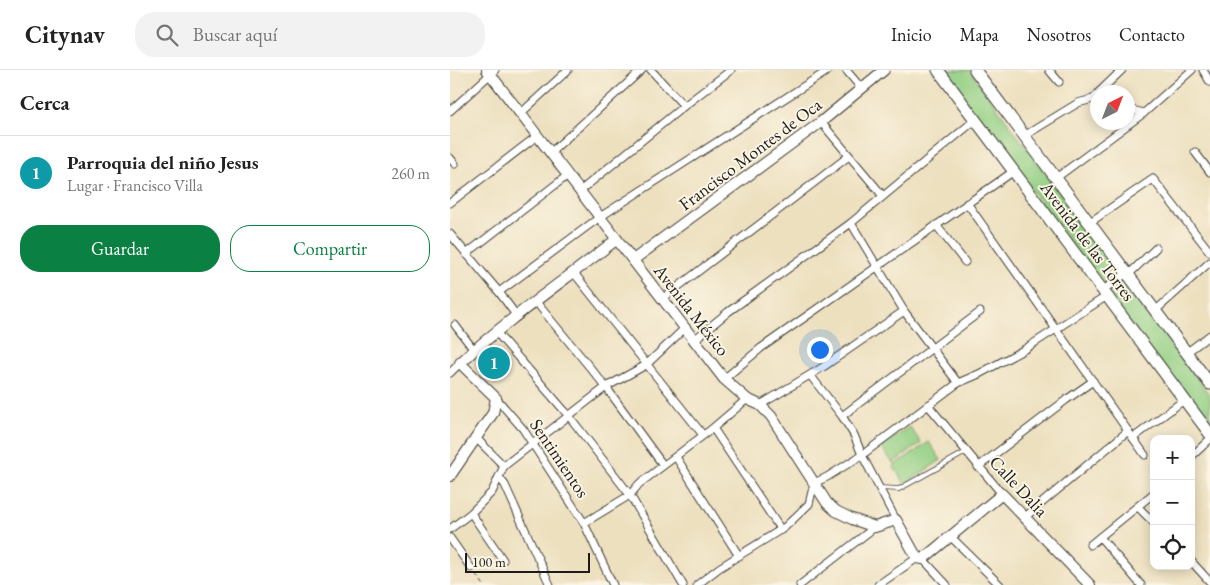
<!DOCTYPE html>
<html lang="es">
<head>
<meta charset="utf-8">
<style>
  body { margin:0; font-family:"EB Garamond",serif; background:#f2f2f2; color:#222 }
  .controls { position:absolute; right:15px; bottom:15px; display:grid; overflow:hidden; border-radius:10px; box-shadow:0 2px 12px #0003 }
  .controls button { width:45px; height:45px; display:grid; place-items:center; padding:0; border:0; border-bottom:1px solid #e0e0e0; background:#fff; color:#222; font:25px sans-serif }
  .compass { position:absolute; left:640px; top:15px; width:45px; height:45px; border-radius:50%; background:#fff; box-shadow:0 2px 12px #0003; rotate:42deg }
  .scale { position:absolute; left:15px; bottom:12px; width:125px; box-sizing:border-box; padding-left:5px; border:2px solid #1c1c1c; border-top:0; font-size:14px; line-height:18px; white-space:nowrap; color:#1c1c1c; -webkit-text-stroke:4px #fcf5e5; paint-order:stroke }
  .you { position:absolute; left:369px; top:279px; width:18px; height:18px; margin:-12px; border:4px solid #fff; border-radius:50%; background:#1a73e8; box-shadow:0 0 0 8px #1a73e833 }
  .badge { display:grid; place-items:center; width:32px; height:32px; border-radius:50%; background:#0b8043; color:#fff; font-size:16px; font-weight:700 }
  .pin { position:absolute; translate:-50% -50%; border:2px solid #fff; box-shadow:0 1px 5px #0006 }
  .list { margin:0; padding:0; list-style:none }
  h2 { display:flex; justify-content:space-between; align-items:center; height:65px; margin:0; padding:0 20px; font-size:21px }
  h2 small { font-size:16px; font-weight:400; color:#767676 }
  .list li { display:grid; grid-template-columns:32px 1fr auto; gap:15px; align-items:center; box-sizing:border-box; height:75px; padding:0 20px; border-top:1px solid #e0e0e0 }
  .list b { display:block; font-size:19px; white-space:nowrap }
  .list p { margin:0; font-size:16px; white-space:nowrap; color:#767676 }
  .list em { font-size:16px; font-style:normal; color:#767676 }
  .actions { display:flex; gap:10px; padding:15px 20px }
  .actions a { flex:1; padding:11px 0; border:1px solid #0b8043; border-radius:20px; text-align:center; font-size:18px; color:#0b8043 }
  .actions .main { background:#0b8043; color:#fff }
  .icon { flex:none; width:28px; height:28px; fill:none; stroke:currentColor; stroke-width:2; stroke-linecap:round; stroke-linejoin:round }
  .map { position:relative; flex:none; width:760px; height:515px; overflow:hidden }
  header { display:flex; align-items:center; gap:30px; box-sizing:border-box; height:70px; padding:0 25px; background:#fff; border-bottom:1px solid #e0e0e0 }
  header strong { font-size:24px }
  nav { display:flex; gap:28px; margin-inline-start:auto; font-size:18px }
  .search { width:350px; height:45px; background:#f2f2f2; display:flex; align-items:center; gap:12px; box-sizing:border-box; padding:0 18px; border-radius:20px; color:#767676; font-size:19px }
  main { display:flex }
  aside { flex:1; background:#fff }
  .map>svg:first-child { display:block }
  .green { fill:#94d085; stroke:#587650 }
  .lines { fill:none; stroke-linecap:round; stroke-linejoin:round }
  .lane-casing { stroke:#3b3934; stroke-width:5.5 }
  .street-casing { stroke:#3b3934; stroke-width:9 }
  .secondary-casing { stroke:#3b3934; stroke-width:12 }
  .primary-casing { stroke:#3b3934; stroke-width:13 }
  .path { stroke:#3b3934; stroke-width:1; stroke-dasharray:4 4; stroke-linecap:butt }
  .lane { stroke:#fff; stroke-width:4 }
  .street { stroke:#fff; stroke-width:7 }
  .secondary { stroke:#fff; stroke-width:10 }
  .primary { stroke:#fff; stroke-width:11 }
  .labels { text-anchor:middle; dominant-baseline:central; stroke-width:4; stroke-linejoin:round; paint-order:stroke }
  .street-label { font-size:18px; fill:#1c1c1c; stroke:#fcf5e5 }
</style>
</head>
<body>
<header>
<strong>Citynav</strong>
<div class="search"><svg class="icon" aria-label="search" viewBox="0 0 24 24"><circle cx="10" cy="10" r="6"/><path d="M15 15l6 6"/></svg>Buscar aquí</div>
<nav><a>Inicio</a><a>Mapa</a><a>Nosotros</a><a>Contacto</a></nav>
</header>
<main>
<aside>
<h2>Cerca<small></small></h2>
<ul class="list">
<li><span class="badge" style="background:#0f9aa8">1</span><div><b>Parroquia del niño Jesus</b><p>Lugar · Francisco Villa</p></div><em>260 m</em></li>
</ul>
<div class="actions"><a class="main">Guardar</a><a>Compartir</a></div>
</aside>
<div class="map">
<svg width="760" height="515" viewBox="0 0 760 515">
  <rect width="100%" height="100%" fill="#fcf5e5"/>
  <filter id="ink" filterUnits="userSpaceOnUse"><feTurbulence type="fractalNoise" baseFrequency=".02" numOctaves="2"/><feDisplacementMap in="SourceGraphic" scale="10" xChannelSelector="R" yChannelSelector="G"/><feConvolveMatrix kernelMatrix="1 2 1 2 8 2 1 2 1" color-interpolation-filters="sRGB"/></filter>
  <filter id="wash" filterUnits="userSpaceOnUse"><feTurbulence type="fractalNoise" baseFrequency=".0096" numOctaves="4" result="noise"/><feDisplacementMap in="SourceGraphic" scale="20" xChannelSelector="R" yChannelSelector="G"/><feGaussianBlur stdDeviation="1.12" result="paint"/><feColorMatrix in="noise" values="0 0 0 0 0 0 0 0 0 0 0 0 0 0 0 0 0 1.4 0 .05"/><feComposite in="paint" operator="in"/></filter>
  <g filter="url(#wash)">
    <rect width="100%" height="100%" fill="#ede0bf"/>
    <g class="green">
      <polygon points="492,0 519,0 760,326 760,361"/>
      <polygon points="460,357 471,373 443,393 431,377"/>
      <polygon points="479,372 491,390 455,414 443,396"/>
    </g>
  </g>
  <g filter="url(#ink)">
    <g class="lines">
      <g class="lane-casing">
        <polyline id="lane" points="429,418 449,419 516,382"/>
      </g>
      <g class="street-casing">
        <g id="street">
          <polyline points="201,0 234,36"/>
          <polyline points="396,0 412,19"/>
          <polyline points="599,0 609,12"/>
          <polyline points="753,0 760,12"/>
          <polyline points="649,22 672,0"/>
          <polyline points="678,39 694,43"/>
          <polyline points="0,41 45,0"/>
          <polyline points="70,44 118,0"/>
          <polyline points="371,52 433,126"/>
          <polyline points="574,66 628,33 643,29 648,24"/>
          <polyline points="745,82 760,102"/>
          <polyline points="100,83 192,0"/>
          <polyline points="0,88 5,94"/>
          <polyline points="606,108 694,43 742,0"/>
          <polyline points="130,121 234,36 281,0"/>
          <polyline points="0,133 87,66"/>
          <polyline points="517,133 695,385"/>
          <polyline points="401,153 454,241 508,313"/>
          <polyline points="639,153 703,109 760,182"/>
          <polyline points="486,155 515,192"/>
          <polyline points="0,164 49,222 66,245"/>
          <polyline points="16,184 118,105"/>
          <polyline points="124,203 253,365"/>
          <polyline points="678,205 706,178"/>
          <polyline points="653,220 677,203"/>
          <polyline points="49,222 150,147 379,0"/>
          <polyline points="212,229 399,86"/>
          <polyline points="86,232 156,317 213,395"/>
          <polyline points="705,241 760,192"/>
          <polyline points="5,255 24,280"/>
          <polyline points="46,262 119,346 180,425 233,515"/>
          <polyline points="244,270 278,242 401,153 525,50"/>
          <polyline points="736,283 760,265"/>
          <polyline points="0,303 10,293"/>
          <polyline points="360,305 392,346 404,365 412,385 446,450"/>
          <polyline points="274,309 311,278 564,101"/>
          <polyline points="46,328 73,359 134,453 163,515"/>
          <polyline points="310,335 373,297 454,241"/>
          <polyline points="478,335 552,424"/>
          <polyline points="392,346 530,242"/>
          <polyline points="263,358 331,460"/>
          <polyline points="26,368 54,396"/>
          <polyline points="683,368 734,330"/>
          <polyline points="226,387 289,486"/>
          <polyline points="741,387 760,369"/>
          <polyline points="528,397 616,330 643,311"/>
          <polyline points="49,407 55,415 100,515"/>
          <polyline points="688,437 704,453"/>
          <polyline points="21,443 53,490"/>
          <polyline points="575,447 678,361"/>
          <polyline points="134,453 180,425 189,414 263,358 297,329"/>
          <polyline points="0,459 21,443 42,422 54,396 156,317 196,295 235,258"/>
          <polyline points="500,466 550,515"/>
          <polyline points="650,467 691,515"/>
          <polyline points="0,468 21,498"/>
          <polyline points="640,475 704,423"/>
          <polyline points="473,489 497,515"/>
          <polyline points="741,491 760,512"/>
          <polyline points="247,515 269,498 335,457 359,434 364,413 377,407 412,385 508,313 529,304 575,279 657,226"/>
          <polyline points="350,515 425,457"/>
          <polyline points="428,515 467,488"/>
        </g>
      </g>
      <g class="secondary-casing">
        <g id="secondary">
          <polyline points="37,0 274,309 297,329 310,335 321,346 364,413 377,433 386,441 402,449 425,457 446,450 467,488 473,489 552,424 640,515"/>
          <polyline points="183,190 371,52 434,0"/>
          <path d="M0 406 43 343 46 328 10 293C59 248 114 211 167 169"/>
        </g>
      </g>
      <g class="primary-casing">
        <g id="primary">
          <polyline points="488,0 760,364"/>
          <polyline points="525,0 760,314"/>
        </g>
      </g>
      <polyline class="path" points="26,505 34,515"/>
      <use href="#lane" class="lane"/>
      <use href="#street" class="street"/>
      <use href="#secondary" class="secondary"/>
      <use href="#primary" class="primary"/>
    </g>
  </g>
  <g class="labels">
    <g class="street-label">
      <text transform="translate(300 84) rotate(-37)">Francisco Montes de Oca</text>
      <text transform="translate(638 171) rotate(53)">Avenida de las Torres</text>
      <text transform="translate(242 240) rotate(52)">Avenida México</text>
      <text transform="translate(110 388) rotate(56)">Sentimientos</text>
      <text transform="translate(569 416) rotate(47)">Calle Dalia</text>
    </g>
  </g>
</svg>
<div class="controls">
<button>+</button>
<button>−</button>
<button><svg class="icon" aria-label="locate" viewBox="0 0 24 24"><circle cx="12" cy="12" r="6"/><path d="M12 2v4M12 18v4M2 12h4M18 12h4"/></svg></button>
</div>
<svg class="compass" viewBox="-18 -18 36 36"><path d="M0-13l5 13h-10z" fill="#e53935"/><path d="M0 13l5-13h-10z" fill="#767676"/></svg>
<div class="scale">100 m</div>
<div class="you"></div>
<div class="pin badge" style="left:44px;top:293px;background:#0f9aa8">1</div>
</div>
</main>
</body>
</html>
